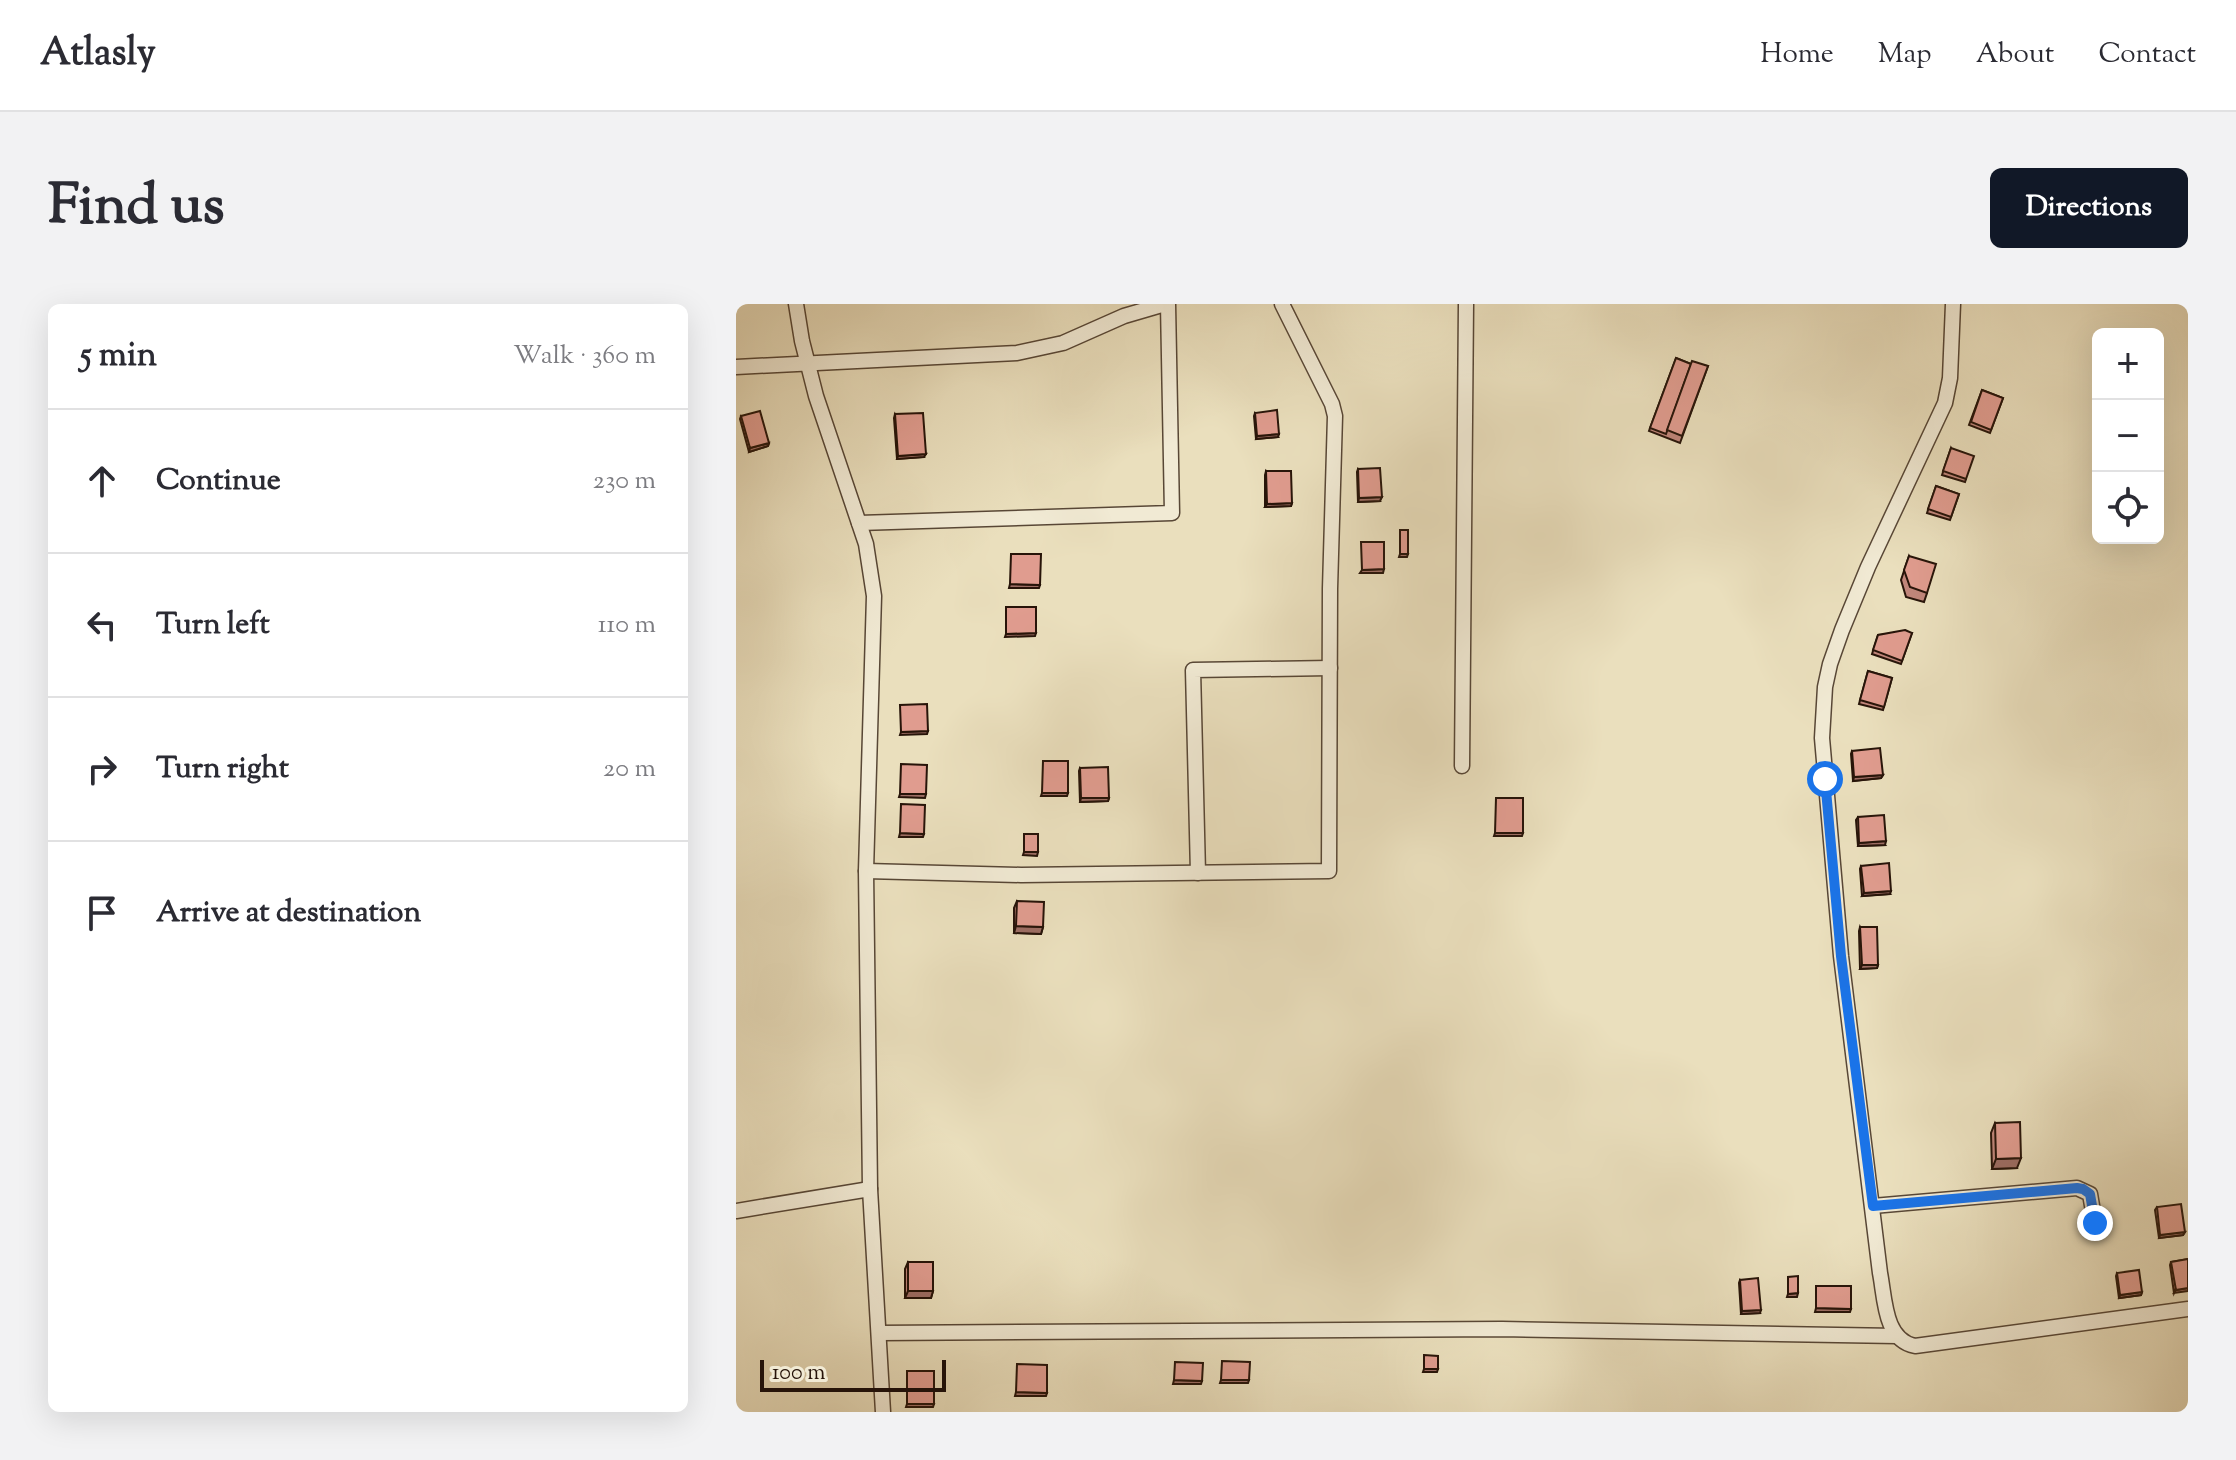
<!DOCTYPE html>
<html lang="en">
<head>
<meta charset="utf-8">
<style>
  body { margin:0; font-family:"Sorts Mill Goudy",serif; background:#f2f2f3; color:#2b2b33 }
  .controls { position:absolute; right:24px; top:24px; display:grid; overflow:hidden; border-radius:12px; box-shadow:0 8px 32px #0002 }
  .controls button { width:72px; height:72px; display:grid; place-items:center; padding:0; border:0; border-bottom:2px solid #e1e1e2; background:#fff; color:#2b2b33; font:40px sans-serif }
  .scale { position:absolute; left:24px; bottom:20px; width:186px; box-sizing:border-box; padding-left:8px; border:4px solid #271409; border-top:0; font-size:22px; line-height:28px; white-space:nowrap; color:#271409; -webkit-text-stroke:6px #f1ead4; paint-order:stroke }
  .stop { position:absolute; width:24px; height:24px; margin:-18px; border:6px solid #1a73e8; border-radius:50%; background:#fff }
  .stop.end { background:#1a73e8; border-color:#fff; box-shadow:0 2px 8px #0008 }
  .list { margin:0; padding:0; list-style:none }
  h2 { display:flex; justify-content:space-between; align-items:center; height:104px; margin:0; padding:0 32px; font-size:34px }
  h2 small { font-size:26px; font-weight:400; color:#7c7c81 }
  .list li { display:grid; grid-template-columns:52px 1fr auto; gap:24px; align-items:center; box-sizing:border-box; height:144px; padding:0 32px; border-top:2px solid #e1e1e2 }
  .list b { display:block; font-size:30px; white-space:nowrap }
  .list em { font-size:26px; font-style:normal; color:#7c7c81 }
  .icon { flex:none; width:44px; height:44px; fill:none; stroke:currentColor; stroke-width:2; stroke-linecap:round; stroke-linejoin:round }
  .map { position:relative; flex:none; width:1452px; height:1108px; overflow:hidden; border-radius:12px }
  header { display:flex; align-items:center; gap:48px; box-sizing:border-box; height:112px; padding:0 40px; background:#fff; border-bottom:2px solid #e1e1e2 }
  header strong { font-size:38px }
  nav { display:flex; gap:44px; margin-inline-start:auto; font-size:28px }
  .intro { display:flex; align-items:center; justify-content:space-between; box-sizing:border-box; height:192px; padding:0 48px }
  h1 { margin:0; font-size:56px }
  .button { padding:20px 36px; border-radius:12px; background:#111827; color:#fff; font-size:28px; font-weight:700 }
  main { display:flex; gap:48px; padding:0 48px }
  aside { flex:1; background:#fff; border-radius:12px; box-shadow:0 8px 32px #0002 }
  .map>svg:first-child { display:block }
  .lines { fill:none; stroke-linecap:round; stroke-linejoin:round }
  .minor-casing { stroke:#584736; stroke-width:17 }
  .minor { stroke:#f1ead4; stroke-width:14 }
  .wall { fill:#c1867b; stroke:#271409; stroke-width:2 }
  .shaded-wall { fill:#9d6d64; stroke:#271409; stroke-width:2 }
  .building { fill:#e09c8f; stroke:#271409; stroke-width:2 }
  .route { stroke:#1a73e8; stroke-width:10 }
</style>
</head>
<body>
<header>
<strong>Atlasly</strong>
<nav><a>Home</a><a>Map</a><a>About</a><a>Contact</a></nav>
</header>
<div class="intro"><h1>Find us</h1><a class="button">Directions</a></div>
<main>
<aside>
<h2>5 min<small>Walk · 360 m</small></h2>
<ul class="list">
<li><svg class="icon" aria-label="ahead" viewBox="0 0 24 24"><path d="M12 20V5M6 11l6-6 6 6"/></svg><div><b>Continue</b></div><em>230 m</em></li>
<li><svg class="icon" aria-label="left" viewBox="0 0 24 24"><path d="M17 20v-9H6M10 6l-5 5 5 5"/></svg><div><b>Turn left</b></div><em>110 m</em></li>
<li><svg class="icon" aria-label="right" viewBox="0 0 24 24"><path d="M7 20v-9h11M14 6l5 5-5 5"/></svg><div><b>Turn right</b></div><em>20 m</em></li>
<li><svg class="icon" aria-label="arrive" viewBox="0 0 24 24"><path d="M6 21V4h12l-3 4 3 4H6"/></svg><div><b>Arrive at destination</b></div></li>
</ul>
</aside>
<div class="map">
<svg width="1452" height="1108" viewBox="0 0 1452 1108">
  <rect width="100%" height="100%" fill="#eadfbd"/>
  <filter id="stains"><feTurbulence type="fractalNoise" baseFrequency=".0025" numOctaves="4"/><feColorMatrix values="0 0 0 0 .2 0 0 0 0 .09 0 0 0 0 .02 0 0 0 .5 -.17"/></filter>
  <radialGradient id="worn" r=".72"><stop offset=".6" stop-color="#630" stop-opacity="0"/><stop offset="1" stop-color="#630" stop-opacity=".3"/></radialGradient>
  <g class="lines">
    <g class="minor-casing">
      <g id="minor">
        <polyline points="60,0 66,37 80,92 130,240 138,292 130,567 134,885 147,1108"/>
        <path d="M1217 0 1214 74 1209 99 1132 263 1106 326 1094 360 1089 383 1086 434 1105 652 1144 969C1149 994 1148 1036 1179 1042L1452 1005"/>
        <polyline points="0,63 281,49 327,39 388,12 429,0"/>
        <polyline points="123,219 436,209 432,0"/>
        <polyline points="726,462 730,0"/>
        <polyline points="130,567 285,571 593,567 594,285 599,112 596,100 546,0"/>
        <polyline points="462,569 457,366 594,364"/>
        <polyline points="1137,902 1341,884 1354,890 1359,919"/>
        <polyline points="0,907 134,885"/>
        <polyline points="143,1029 766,1025 1161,1032"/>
      </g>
    </g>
    <use href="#minor" class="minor"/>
  </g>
  <g class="wall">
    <polygon points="940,54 955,60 972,62 944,139 913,127"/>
    <polygon points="1246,86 1267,94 1254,129 1233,121"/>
    <polygon points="519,109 542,133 520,135 518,112"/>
    <polygon points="159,110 188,153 161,155 158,114"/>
    <polygon points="5,112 33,139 32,142 13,148 4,115"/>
    <polygon points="1215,144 1230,175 1229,178 1206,171"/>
    <polygon points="622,165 644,197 622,198 621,168"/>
    <polygon points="530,167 556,199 555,202 529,203 529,171"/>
    <polygon points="1200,182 1223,190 1214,216 1191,209"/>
    <polygon points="1173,252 1191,289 1188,298 1170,293 1165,276"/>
    <polygon points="1176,329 1165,360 1136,350 1142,331"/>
    <polygon points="1132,367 1156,374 1147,406 1123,400"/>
    <polygon points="1116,447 1147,471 1145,474 1117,477 1115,450"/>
    <polygon points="344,464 373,494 372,497 344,498 343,467"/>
    <polygon points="1122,513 1149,541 1122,542 1120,516"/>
    <polygon points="1125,562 1154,590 1126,592 1124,565"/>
    <polygon points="281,597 307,623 305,630 278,629 278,604"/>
    <polygon points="1124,623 1142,661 1141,664 1124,665 1123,627"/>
    <polygon points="1259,819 1281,864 1256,865 1255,829"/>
    <polygon points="1421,903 1449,928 1447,931 1423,934 1419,906"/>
    <polygon points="1452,955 1438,989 1434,961 1435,958"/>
    <polygon points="172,958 197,987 195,994 169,994 169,965"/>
    <polygon points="1381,969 1406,988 1405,991 1383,994 1380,972"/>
    <polygon points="1004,976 1024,1009 1005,1010 1003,979"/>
  </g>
  <g class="shaded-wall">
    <polygon points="543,130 542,133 520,135 521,132"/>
    <polygon points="33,139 32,142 13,148 14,144"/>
    <polygon points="190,150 188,153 161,155 162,152"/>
    <polygon points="646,193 644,197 622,198 623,194"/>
    <polygon points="556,199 555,202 529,203 531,200"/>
    <polygon points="664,250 672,250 671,253 663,253"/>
    <polygon points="648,265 647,269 624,269 626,266"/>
    <polygon points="274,280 304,281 303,284 273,284"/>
    <polygon points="300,329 299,332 269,333 270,330"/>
    <polygon points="192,427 191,430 164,431 165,428"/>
    <polygon points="1147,471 1145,474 1117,477 1118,473"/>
    <polygon points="306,489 332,489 331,492 305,492"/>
    <polygon points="164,490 190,490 189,494 163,493"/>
    <polygon points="345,494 373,494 372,497 344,498"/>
    <polygon points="164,529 188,530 187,533 163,533"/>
    <polygon points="759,529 787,529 786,532 758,532"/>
    <polygon points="1150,537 1149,541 1122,542 1123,539"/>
    <polygon points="288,548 302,548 301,552 287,551"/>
    <polygon points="1155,587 1154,590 1126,592 1128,589"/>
    <polygon points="280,622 307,623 305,630 278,629"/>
    <polygon points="1126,661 1142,661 1141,664 1124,665"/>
    <polygon points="1285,854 1281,864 1256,865 1260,855"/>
    <polygon points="1449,928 1447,931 1423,934 1424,931"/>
    <polygon points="1452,984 1452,987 1438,989 1440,986"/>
    <polygon points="172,987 197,987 195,994 169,994"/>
    <polygon points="1406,988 1405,991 1383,994 1384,991"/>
    <polygon points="1062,989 1061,993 1051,993 1052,990"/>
    <polygon points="1080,1004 1115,1005 1114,1008 1079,1008"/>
    <polygon points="1025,1006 1024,1009 1005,1010 1006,1007"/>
    <polygon points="688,1065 702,1065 701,1068 687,1068"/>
    <polygon points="438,1076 466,1077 465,1080 437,1080"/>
    <polygon points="485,1076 513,1076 512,1079 484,1079"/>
    <polygon points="280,1088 311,1089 310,1092 279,1092"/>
    <polygon points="171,1100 198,1100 197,1103 170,1103"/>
  </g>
  <g class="building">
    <polygon points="940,54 955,60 930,130 914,124"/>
    <polygon points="956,57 972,62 946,132 931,126"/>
    <polygon points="1246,86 1267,94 1255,126 1235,118"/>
    <polygon points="541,106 543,130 521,132 519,109"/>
    <polygon points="24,107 33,139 14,144 5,112"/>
    <polygon points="187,109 190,150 162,152 159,110"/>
    <polygon points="1215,144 1238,152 1230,175 1207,167"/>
    <polygon points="644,164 646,193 623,194 622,165"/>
    <polygon points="530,167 555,167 556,199 531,200"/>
    <polygon points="1200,182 1223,190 1215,213 1192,205"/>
    <rect x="664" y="226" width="8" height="24"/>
    <polygon points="625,238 648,238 648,265 626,266"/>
    <polygon points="275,250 305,250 304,281 274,280"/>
    <polygon points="1173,252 1200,260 1191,289 1174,283 1168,266"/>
    <polygon points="270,303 300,303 300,329 270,330"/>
    <polygon points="1169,326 1176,329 1166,357 1137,346 1142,331"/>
    <polygon points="1132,367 1156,374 1148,403 1124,396"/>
    <polygon points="191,400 192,427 165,428 164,401"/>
    <polygon points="1144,444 1147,471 1118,473 1116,447"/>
    <polygon points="307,457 332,457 332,489 306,489"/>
    <polygon points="165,460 191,461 190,490 164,490"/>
    <polygon points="372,463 373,494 345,494 344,464"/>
    <polygon points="760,494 787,494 787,529 759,529"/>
    <polygon points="165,500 189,501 188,530 164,529"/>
    <polygon points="1148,511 1150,537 1123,539 1122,513"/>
    <rect x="288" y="530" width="14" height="18"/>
    <polygon points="1153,559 1155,587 1128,589 1125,562"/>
    <polygon points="281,597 308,598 307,623 280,622"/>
    <polygon points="1124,623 1141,623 1142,661 1126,661"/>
    <polygon points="1284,818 1285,854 1260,855 1259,819"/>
    <polygon points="1445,900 1449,928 1424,931 1421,903"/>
    <polygon points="1452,955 1452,984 1440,986 1435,958"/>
    <rect x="172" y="958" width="25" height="29"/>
    <polygon points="1403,966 1406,988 1384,991 1381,969"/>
    <polygon points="1062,972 1062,989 1052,990 1052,973"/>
    <polygon points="1022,974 1025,1006 1006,1007 1004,976"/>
    <polygon points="1080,982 1115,982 1115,1005 1080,1004"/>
    <polygon points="688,1051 702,1052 702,1065 688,1065"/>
    <polygon points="486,1057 514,1058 513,1076 485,1076"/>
    <polygon points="439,1058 467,1059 466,1077 438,1076"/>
    <polygon points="281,1060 311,1061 311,1089 280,1088"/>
    <rect x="171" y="1067" width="27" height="33"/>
  </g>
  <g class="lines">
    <polyline class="route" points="1089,475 1105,652 1137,902 1341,884 1347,885 1354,890 1359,919"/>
  </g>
  <rect width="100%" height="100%" filter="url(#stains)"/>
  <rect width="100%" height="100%" fill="url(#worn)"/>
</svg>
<div class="controls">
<button>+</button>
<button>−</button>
<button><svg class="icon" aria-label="locate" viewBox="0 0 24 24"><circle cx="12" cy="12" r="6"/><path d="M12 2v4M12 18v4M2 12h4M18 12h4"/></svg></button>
</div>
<div class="scale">100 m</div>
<div class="stop" style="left:1089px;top:475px"></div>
<div class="stop end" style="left:1359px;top:919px"></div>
</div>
</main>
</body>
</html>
